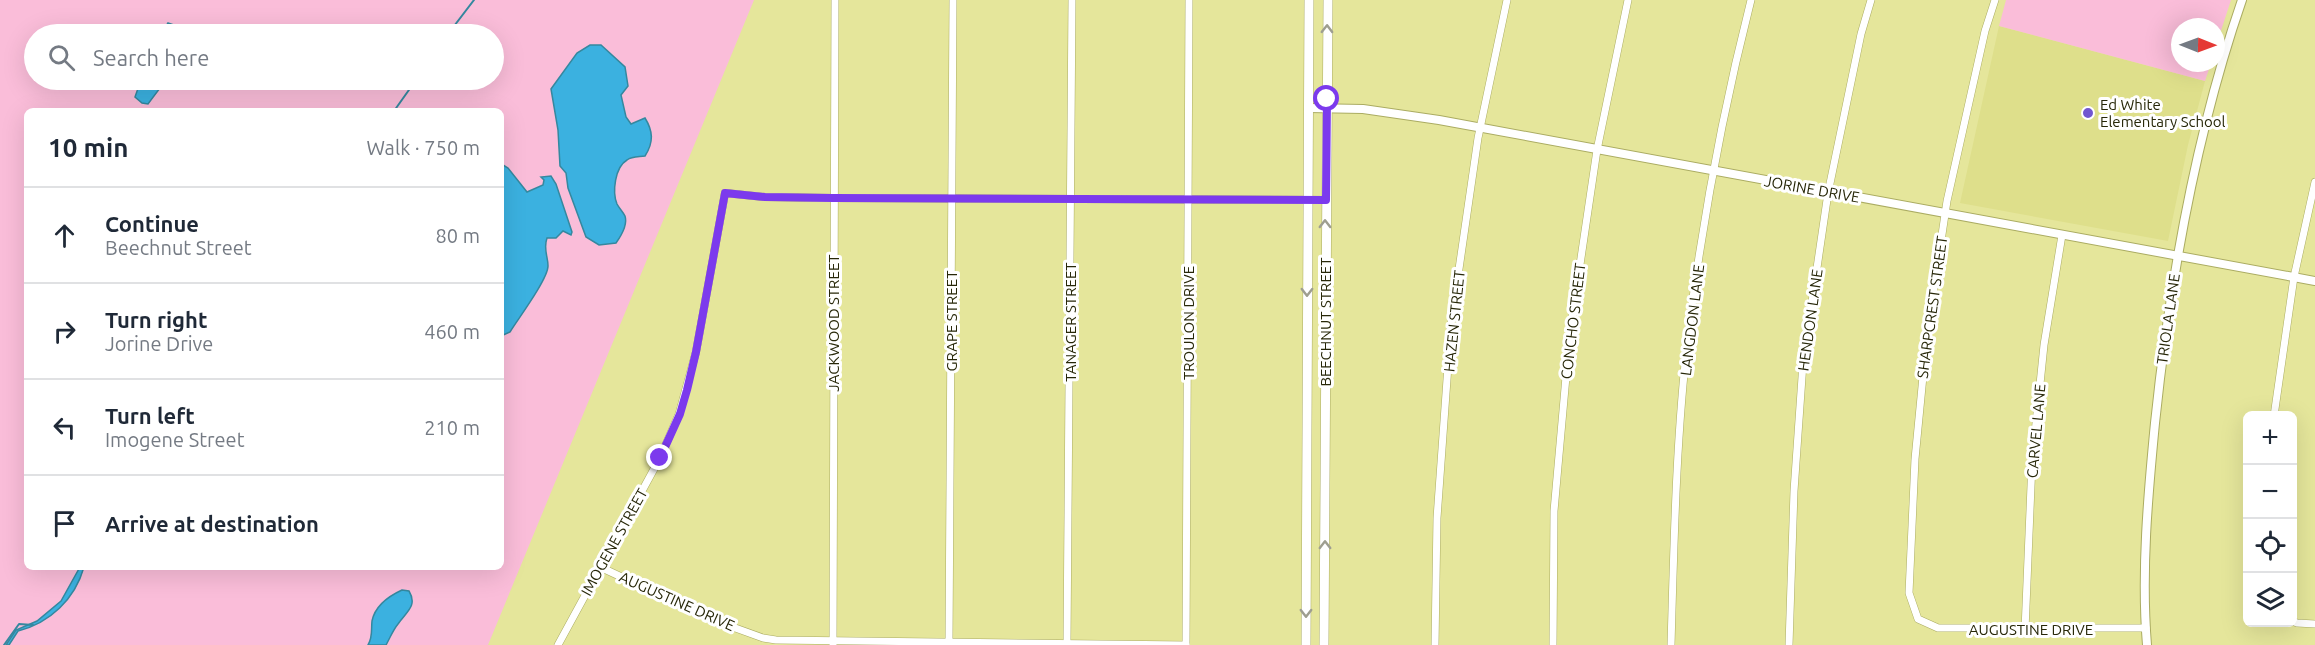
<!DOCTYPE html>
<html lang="en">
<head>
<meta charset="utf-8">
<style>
  body { margin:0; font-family:Ubuntu,sans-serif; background:#f2f2f3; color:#1f2937 }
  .controls { position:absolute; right:18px; bottom:18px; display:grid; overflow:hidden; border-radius:9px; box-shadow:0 6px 24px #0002 }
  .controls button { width:54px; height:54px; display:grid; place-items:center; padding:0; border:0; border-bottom:2px solid #e0e1e3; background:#fff; color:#1f2937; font:30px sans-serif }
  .compass { position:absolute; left:2171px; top:18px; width:54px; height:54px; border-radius:50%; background:#fff; box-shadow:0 6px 24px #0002; rotate:91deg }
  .stop { position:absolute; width:18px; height:18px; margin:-14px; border:4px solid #7c3aed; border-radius:50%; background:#fff }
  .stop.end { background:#7c3aed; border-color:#fff; box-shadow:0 2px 6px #0008 }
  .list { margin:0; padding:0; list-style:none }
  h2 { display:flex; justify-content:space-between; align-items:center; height:78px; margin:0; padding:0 24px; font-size:26px }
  h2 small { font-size:20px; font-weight:400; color:#747a83 }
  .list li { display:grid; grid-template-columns:39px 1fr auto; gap:18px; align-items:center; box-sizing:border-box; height:96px; padding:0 24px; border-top:2px solid #e0e1e3 }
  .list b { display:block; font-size:22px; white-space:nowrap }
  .list p { margin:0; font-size:20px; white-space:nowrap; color:#747a83 }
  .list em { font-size:20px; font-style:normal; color:#747a83 }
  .icon { flex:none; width:33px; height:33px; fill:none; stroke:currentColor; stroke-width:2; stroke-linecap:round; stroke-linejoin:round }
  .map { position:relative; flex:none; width:2315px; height:645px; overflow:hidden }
  .search { position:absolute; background:#fff; box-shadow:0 6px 24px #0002; left:24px; top:24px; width:480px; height:66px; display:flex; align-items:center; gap:15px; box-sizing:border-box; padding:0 21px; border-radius:33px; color:#747a83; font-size:22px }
  .panel { position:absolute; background:#fff; box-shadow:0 6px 24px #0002; left:24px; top:108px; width:480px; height:462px; border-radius:9px }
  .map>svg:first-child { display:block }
  .built { fill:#dedf8b }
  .green { fill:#fabdd9; fill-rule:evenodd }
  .water { fill:#3bb1e0; stroke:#35889f; stroke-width:1.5 }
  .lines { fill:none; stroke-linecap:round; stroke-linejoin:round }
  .stream { stroke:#35889f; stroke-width:2 }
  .minor-casing { stroke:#abac62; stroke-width:8 }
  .tertiary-casing { stroke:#abac62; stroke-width:10 }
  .secondary-casing { stroke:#abac62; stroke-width:10 }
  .minor { stroke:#fff; stroke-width:7 }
  .tertiary { stroke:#fff; stroke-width:8 }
  .secondary { stroke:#fff; stroke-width:9 }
  .oneway { stroke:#9e9e90 }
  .route { stroke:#7c3aed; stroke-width:8 }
  .poi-dot { fill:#7156d0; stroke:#fff; stroke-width:2 }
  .labels { text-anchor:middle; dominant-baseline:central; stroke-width:6; stroke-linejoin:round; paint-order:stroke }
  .poi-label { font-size:15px; fill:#272708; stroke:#fff; text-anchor:start }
  .street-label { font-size:15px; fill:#272708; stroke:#fff }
</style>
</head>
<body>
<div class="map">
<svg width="2315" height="645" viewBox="0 0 2315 645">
  <rect width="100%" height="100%" fill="#e5e69b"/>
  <polygon class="built" points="1999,26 2205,81 2188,145 2168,241 1960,203"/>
  <g class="green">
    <path d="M0 0H754L488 645H0ZM34 34H494V80H34ZM27 111H501V567H27Z"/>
    <polygon points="2006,0 2231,0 2216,46 2216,27 2180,27 2180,63 2211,63 2205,81 1999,26"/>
  </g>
  <g class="water">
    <polygon points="168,23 177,26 180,34 161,34"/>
    <path d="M590 45H601L625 67 628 86 621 95 626 117 631 124 645 118C653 131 654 142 645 156 639 157 632 156 627 160 615 167 612 192 617 204 619 208 623 212 625 216 628 225 621 236 616 243L599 245 586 237 568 188 566 173 560 166 558 130 551 89 577 53Z"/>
    <polygon points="141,80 166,80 148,104 142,103 135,97"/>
    <path d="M503 165 508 168 527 192 543 185 544 180 541 177 551 176 556 184 572 232 571 235 563 231 556 238H547C543 249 548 256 548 266 548 279 518 319 510 332L501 336V166Z"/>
    <path d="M80 567H84C75 599 50 623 18 631L9 645H6L16 630 37 621 61 601Z"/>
    <path d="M402 590 409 591C418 606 406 612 398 624 393 630 390 638 386 645H368C373 637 371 630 372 621 375 606 389 596 402 590Z"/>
  </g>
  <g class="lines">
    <g class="stream">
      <polyline points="448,34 474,0"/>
      <polyline points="394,111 416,80"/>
      <polyline points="4,645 19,624 33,625"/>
    </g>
    <g class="minor-casing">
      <g id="minor">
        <polyline points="1995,0 1985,31 1947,201 1927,335 1915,459 1909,593 1918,619 1938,628 2146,628"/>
        <polyline points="2274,416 2294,277 2315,182"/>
        <polyline points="600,567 716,621 763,638 776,640 1186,645"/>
        <polyline points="2292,621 2297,623 2315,624"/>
        <polyline points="2025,630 2032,462 2044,345 2062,235"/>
        <polyline points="949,642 953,0"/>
        <polyline points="1067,643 1072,0"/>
        <polyline points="558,645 660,458 679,414 696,352 725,193 765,197 833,198 1326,200"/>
        <polyline points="833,645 835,0"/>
        <polyline points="1186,645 1189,0"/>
        <polyline points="1435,645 1437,518 1451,324 1478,138 1507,0"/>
        <polyline points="1553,645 1554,511 1570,332 1597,150 1628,0"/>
        <path d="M1671 645C1674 542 1676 438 1688 336 1702 223 1723 110 1751 0"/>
        <polyline points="1789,645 1794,491 1803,363 1828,193 1861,34 1871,0"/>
      </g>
    </g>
    <g class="tertiary-casing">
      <g id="tertiary">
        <polyline points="1309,108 1363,109 1439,120 2315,281"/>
        <path d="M2147 645C2141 572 2148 495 2155 423 2170 279 2195 136 2242 0"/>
      </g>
    </g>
    <g class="secondary-casing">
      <g id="secondary">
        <polyline points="1306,645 1309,0"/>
        <polyline points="1324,645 1328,0"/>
      </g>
    </g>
    <use href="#minor" class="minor"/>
    <use href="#tertiary" class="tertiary"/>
    <use href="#secondary" class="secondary"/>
  </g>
  <defs><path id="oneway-chevron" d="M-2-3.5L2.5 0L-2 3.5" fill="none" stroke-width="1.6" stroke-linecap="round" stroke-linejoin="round" transform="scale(1.5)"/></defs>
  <g class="oneway">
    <use href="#oneway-chevron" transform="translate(1327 29) rotate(-89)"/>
    <use href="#oneway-chevron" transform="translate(1325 224) rotate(-90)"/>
    <use href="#oneway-chevron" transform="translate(1307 292) rotate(90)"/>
    <use href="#oneway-chevron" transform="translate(1325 545) rotate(-90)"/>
    <use href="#oneway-chevron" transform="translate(1306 613) rotate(90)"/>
  </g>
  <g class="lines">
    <polyline class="route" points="660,458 680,414 687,390 696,352 725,193 765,197 833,198 1326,200 1327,99"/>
  </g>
  <circle class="poi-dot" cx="2088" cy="113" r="6"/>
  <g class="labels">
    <g class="poi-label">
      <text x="2100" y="104">Ed White<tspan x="2100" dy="17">Elementary School</tspan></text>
    </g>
    <g class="street-label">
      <text transform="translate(1812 189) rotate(10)">JORINE DRIVE</text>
      <text transform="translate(1932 307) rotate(-82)">SHARPCREST STREET</text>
      <text transform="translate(2168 319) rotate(-82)">TRIOLA LANE</text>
      <text transform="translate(1692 320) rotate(-83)">LANGDON LANE</text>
      <text transform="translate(1810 320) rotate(-82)">HENDON LANE</text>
      <text transform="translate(951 321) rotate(-90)">GRAPE STREET</text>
      <text transform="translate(1454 321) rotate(-84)">HAZEN STREET</text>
      <text transform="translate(1573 321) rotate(-83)">CONCHO STREET</text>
      <text transform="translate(1070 322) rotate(-90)">TANAGER STREET</text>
      <text transform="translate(1325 322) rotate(-90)">BEECHNUT STREET</text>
      <text transform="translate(833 323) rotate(-90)">JACKWOOD STREET</text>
      <text transform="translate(1188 323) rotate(-90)">TROULON DRIVE</text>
      <text transform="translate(2036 431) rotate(-85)">CARVEL LANE</text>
      <text transform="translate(614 542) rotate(-61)">IMOGENE STREET</text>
      <text transform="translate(677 601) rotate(24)">AUGUSTINE DRIVE</text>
      <text x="2031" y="629">AUGUSTINE DRIVE</text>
    </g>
  </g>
</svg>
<div class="controls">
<button>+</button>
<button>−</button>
<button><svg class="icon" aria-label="locate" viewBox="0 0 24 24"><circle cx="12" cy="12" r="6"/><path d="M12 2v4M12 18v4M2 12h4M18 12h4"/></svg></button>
<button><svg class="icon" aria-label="layers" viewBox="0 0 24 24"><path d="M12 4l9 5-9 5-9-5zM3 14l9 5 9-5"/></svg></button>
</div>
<svg class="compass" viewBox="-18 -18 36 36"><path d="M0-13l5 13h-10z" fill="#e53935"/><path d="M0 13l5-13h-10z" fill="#747a83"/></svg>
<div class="stop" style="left:1327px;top:99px"></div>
<div class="stop end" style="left:660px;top:458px"></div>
<div class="search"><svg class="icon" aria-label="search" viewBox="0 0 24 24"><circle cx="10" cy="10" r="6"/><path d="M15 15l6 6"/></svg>Search here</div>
<section class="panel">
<h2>10 min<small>Walk · 750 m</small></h2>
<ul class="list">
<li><svg class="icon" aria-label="ahead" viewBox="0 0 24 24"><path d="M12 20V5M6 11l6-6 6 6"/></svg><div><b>Continue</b><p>Beechnut Street</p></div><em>80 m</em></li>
<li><svg class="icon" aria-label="right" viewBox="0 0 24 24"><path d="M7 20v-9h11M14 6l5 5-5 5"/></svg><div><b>Turn right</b><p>Jorine Drive</p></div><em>460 m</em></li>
<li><svg class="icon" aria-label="left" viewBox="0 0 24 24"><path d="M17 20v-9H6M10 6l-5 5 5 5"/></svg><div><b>Turn left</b><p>Imogene Street</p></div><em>210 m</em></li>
<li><svg class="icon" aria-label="arrive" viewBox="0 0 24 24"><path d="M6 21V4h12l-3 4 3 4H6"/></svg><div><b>Arrive at destination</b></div></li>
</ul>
</section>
</div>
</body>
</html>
